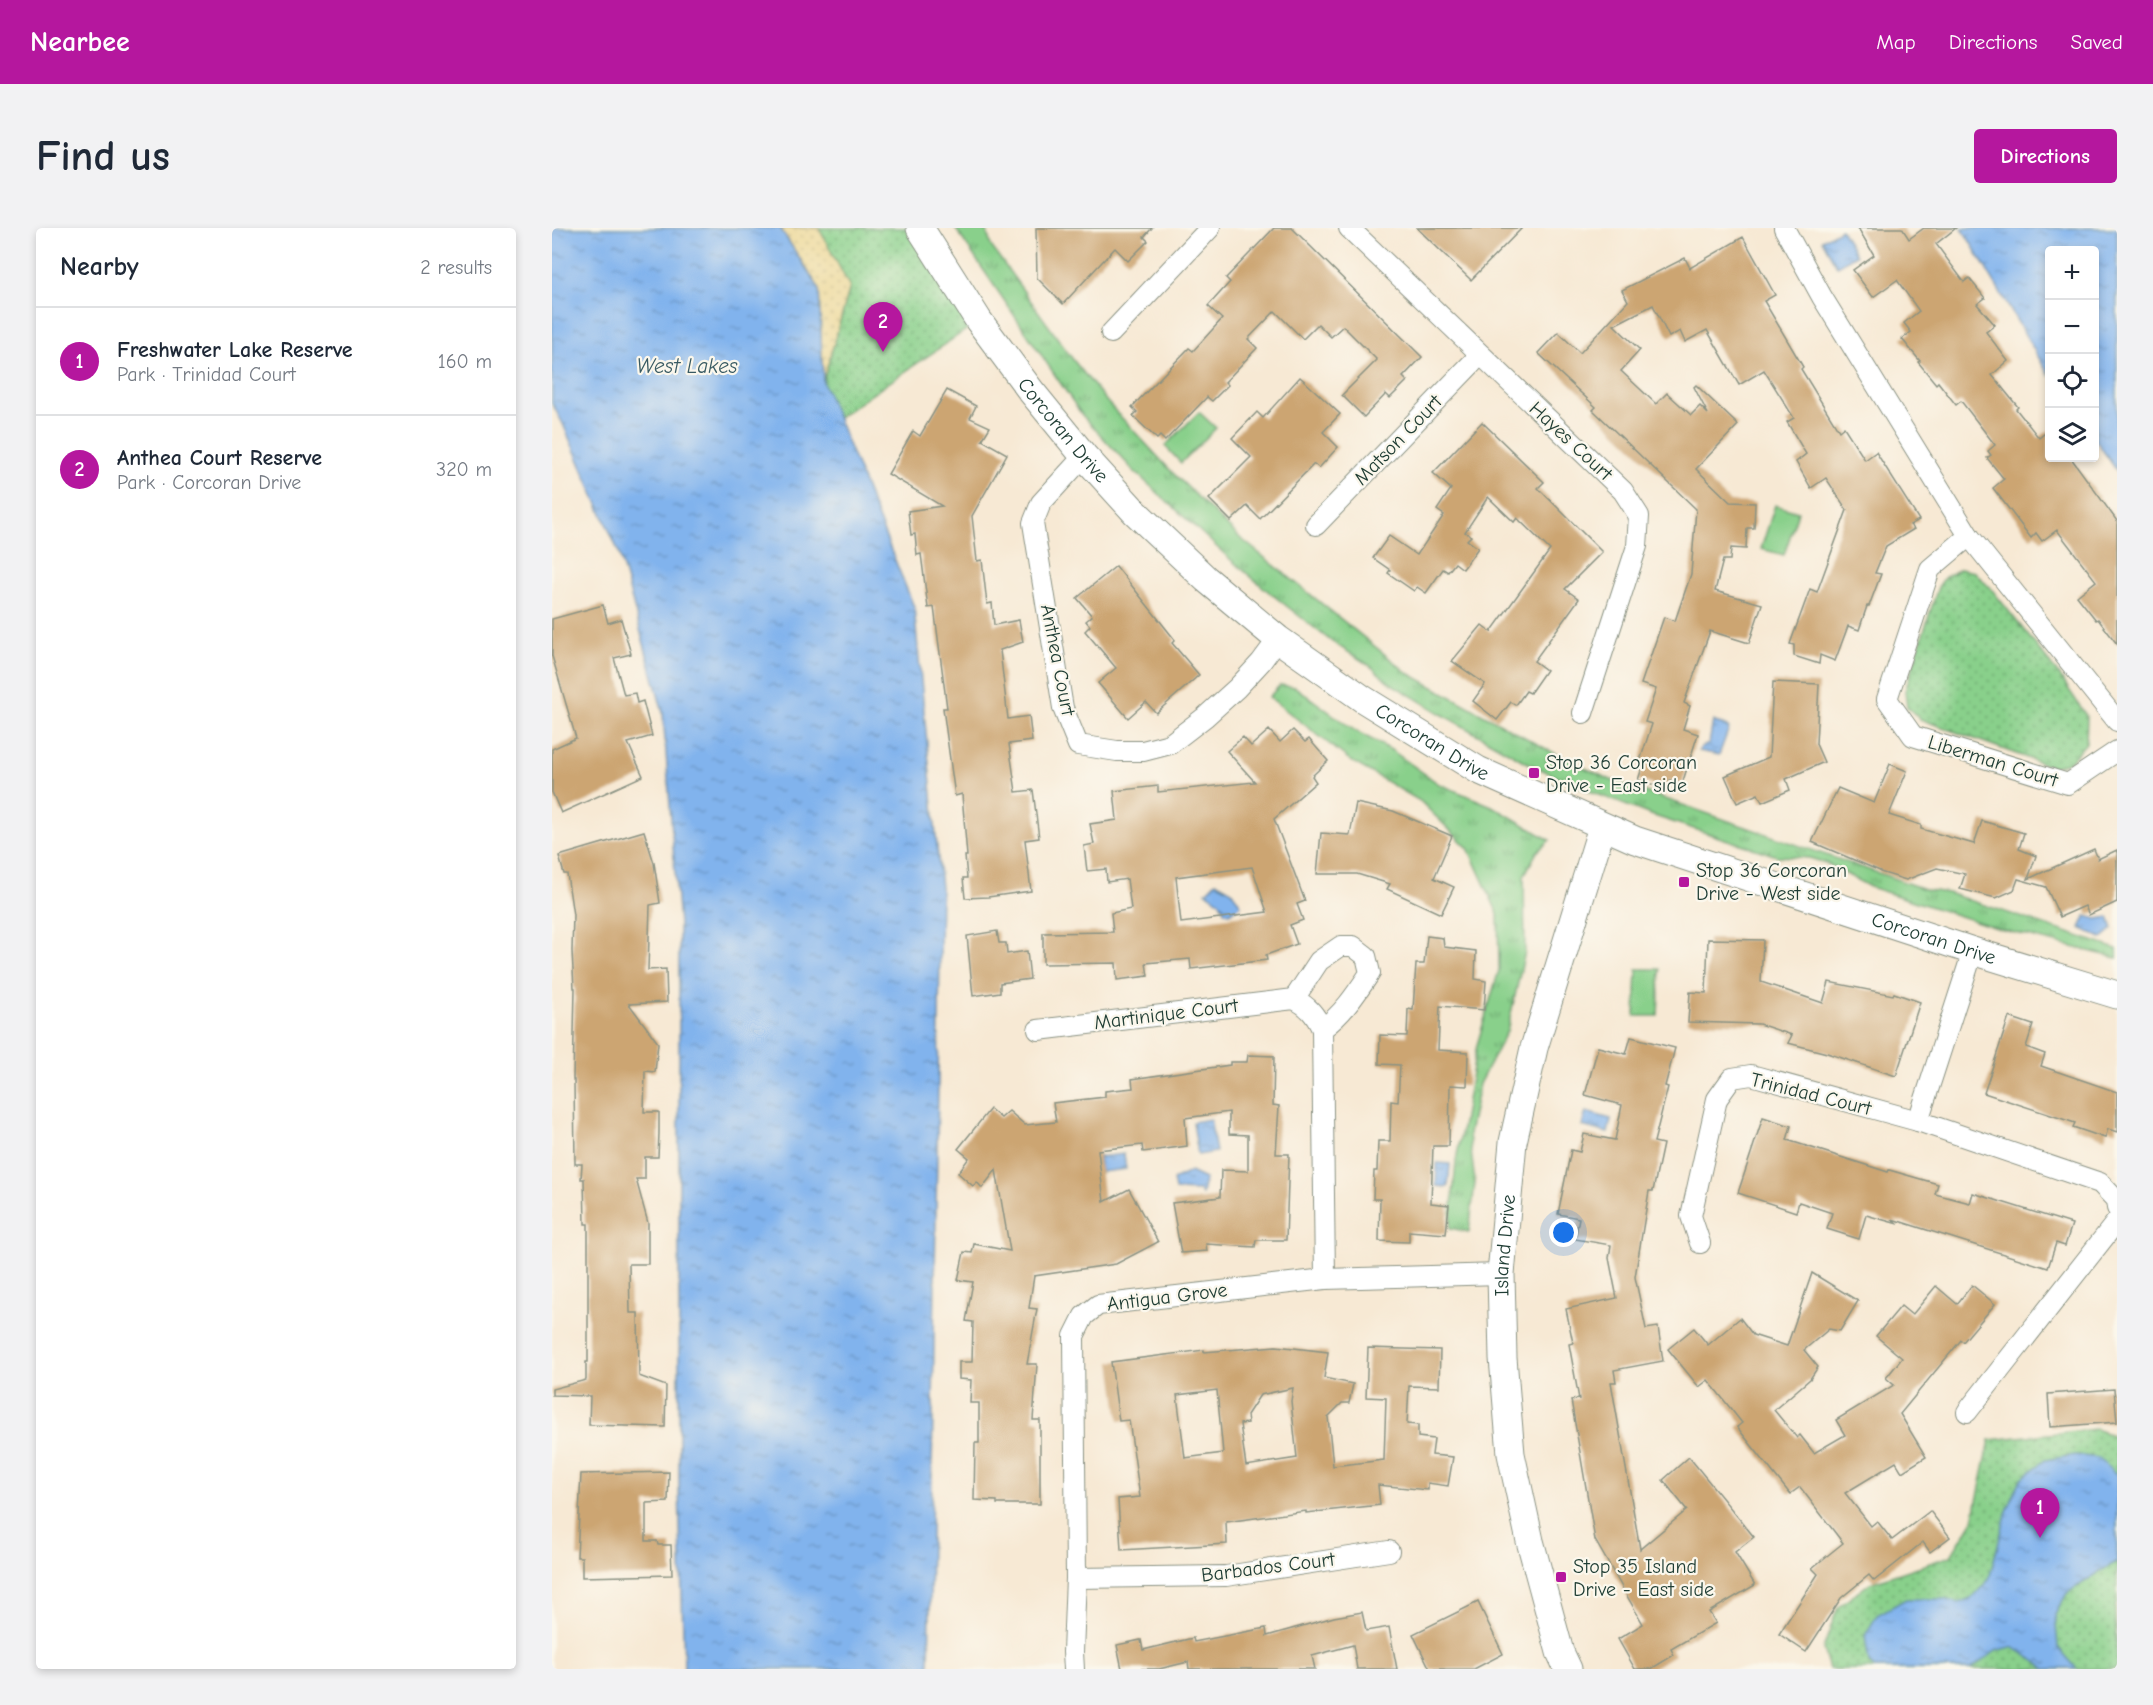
<!DOCTYPE html>
<html lang="en">
<head>
<meta charset="utf-8">
<style>
  body { margin:0; font-family:"Comic Neue",sans-serif; background:#f2f2f3; color:#1f2937 }
  .controls { position:absolute; right:18px; top:18px; display:grid; overflow:hidden; border-radius:6px; box-shadow:0 3px 9px #0003 }
  .controls button { width:54px; height:54px; display:grid; place-items:center; padding:0; border:0; border-bottom:2px solid #e0e1e3; background:#fff; color:#1f2937; font:30px sans-serif }
  .you { position:absolute; left:1012px; top:1005px; width:21px; height:21px; margin:-15px; border:4px solid #fff; border-radius:50%; background:#1a73e8; box-shadow:0 0 0 9px #1a73e833 }
  .badge { display:grid; place-items:center; width:39px; height:39px; border-radius:50%; background:#b5179e; color:#fff; font-size:20px; font-weight:700 }
  .pin { position:absolute; translate:-50% -50px; filter:drop-shadow(0 2px 3px #0008) }
  .pin::after { content:''; position:absolute; top:32px; width:21px; height:18px; background:inherit; clip-path:polygon(0 0,100% 0,50% 100%) }
  .list { margin:0; padding:0; list-style:none }
  h2 { display:flex; justify-content:space-between; align-items:center; height:78px; margin:0; padding:0 24px; font-size:26px }
  h2 small { font-size:20px; font-weight:400; color:#747a83 }
  .list li { display:grid; grid-template-columns:39px 1fr auto; gap:18px; align-items:center; box-sizing:border-box; height:108px; padding:0 24px; border-top:2px solid #e0e1e3 }
  .list b { display:block; font-size:22px; white-space:nowrap }
  .list p { margin:0; font-size:20px; white-space:nowrap; color:#747a83 }
  .list em { font-size:20px; font-style:normal; color:#747a83 }
  .icon { flex:none; width:33px; height:33px; fill:none; stroke:currentColor; stroke-width:2; stroke-linecap:round; stroke-linejoin:round }
  .map { position:relative; flex:none; width:1565px; height:1441px; overflow:hidden; border-radius:6px }
  header { display:flex; align-items:center; gap:36px; box-sizing:border-box; height:84px; padding:0 30px; background:#b5179e; color:#fff }
  header strong { font-size:28px }
  nav { display:flex; gap:33px; margin-inline-start:auto; font-size:21px }
  .intro { display:flex; align-items:center; justify-content:space-between; box-sizing:border-box; height:144px; padding:0 36px }
  h1 { margin:0; font-size:42px }
  .button { padding:15px 27px; border-radius:6px; background:#b5179e; color:#fff; font-size:21px; font-weight:700 }
  main { display:flex; gap:36px; padding:0 36px }
  aside { flex:1; background:#fff; border-radius:6px; box-shadow:0 3px 9px #0003 }
  .map>svg:first-child { display:block }
  .grass { fill:url(#grass-tufts); stroke:#548660; stroke-width:1.5 }
  .sand { fill:url(#sand-dots); stroke:#868c69; stroke-width:1.5 }
  .park { fill:url(#park-dots); stroke:#548660; stroke-width:1.5 }
  .garden { fill:#89d08b; stroke:#548660; stroke-width:1.5 }
  .water { fill:url(#water-ripples); stroke:#507890; stroke-width:1.5 }
  .building { fill:#cca572; fill-rule:evenodd }
  .lines { fill:none; stroke-linecap:round; stroke-linejoin:round }
  .street-casing { stroke:#8b9384; stroke-width:22 }
  .secondary-casing { stroke:#8b9384; stroke-width:29 }
  .street { stroke:#fff; stroke-width:20 }
  .secondary { stroke:#fff; stroke-width:27 }
  .poi-dot { fill:#b5179e; stroke:#fbf7ec; stroke-width:2 }
  .labels { text-anchor:middle; dominant-baseline:central; stroke-width:4.5; stroke-linejoin:round; paint-order:stroke }
  .street-label { font-size:20px; fill:#1f3d34; stroke:#fbf7ec }
  .poi-label { font-size:20px; fill:#1f3d34; stroke:#fbf7ec; text-anchor:start }
  .water-label { font-size:21px; font-style:italic; fill:#385a62; stroke:#fbf7ec }
</style>
</head>
<body>
<header>
<strong>Nearbee</strong>
<nav><a>Map</a><a>Directions</a><a>Saved</a></nav>
</header>
<div class="intro"><h1>Find us</h1><a class="button">Directions</a></div>
<main>
<aside>
<h2>Nearby<small>2 results</small></h2>
<ul class="list">
<li><span class="badge">1</span><div><b>Freshwater Lake Reserve</b><p>Park · Trinidad Court</p></div><em>160 m</em></li>
<li><span class="badge">2</span><div><b>Anthea Court Reserve</b><p>Park · Corcoran Drive</p></div><em>320 m</em></li>
</ul>
</aside>
<div class="map">
<svg width="1565" height="1441" viewBox="0 0 1565 1441">
  <defs>
    <pattern id="grass-tufts" width="24" height="20" patternUnits="userSpaceOnUse" patternTransform="scale(1.5)"><rect width="24" height="20" fill="#89d08b"/><path d="M3 7l-1-3M5 7V3M7 7l1-3M15 17l-1-3M17 17v-4M19 17l1-3" fill="none" stroke="#6faa72"/></pattern>
    <pattern id="sand-dots" width="8" height="8" patternUnits="userSpaceOnUse" patternTransform="scale(1.5)"><rect width="8" height="8" fill="#eeda9e"/><path d="M2 2h.1M6 6h.1" fill="none" stroke="#ccbc89" stroke-width="1.8" stroke-linecap="round"/></pattern>
    <pattern id="park-dots" width="8" height="8" patternUnits="userSpaceOnUse" patternTransform="scale(1.5)"><rect width="8" height="8" fill="#89d08b"/><path d="M2 2h.1M6 6h.1" fill="none" stroke="#6faa72" stroke-width="1.8" stroke-linecap="round"/></pattern>
    <pattern id="water-ripples" width="26" height="14" patternUnits="userSpaceOnUse" patternTransform="scale(1.5)"><rect width="26" height="14" fill="#81b3ed"/><path d="M2 4q2-2 4 0t4 0M15 11q2-2 4 0t4 0" fill="none" stroke="#6993c1"/></pattern>
  </defs>
  <rect width="100%" height="100%" fill="#fbf7ec"/>
  <filter id="ink" filterUnits="userSpaceOnUse"><feTurbulence type="fractalNoise" baseFrequency=".0167" numOctaves="2"/><feDisplacementMap in="SourceGraphic" scale="12" xChannelSelector="R" yChannelSelector="G"/><feConvolveMatrix kernelMatrix="1 2 1 2 8 2 1 2 1" color-interpolation-filters="sRGB"/></filter>
  <filter id="wash" filterUnits="userSpaceOnUse"><feTurbulence type="fractalNoise" baseFrequency=".008" numOctaves="4" result="noise"/><feDisplacementMap in="SourceGraphic" scale="24" xChannelSelector="R" yChannelSelector="G"/><feGaussianBlur stdDeviation="1.35" result="paint"/><feColorMatrix in="noise" values="0 0 0 0 0 0 0 0 0 0 0 0 0 0 0 0 0 1.4 0 .05"/><feComposite in="paint" operator="in"/></filter>
  <g filter="url(#wash)">
    <rect width="100%" height="100%" fill="#f7e9d4"/>
    <g class="grass">
      <polygon points="403,0 434,0 439,18 522,133 556,175 620,244 687,309 856,445 1011,530 1059,552 1375,662 1396,665 1565,721 1565,730 1451,702 1318,659 1274,635 1257,630 1225,628 1096,586 1020,556 970,532 886,484 838,455 817,437 780,414 717,364 679,332 582,243 530,187"/>
      <polygon points="728,457 743,459 802,502 839,522 887,556 940,578 998,612 985,624 972,648 973,724 955,803 927,856 917,906 923,955 917,1004 898,1000 904,933 925,817 947,742 946,686 916,620 868,573 799,533 717,469"/>
    </g>
    <polygon class="sand" points="228,0 267,0 298,59 271,154 267,60"/>
    <g class="park">
      <polygon points="267,0 368,0 427,93 285,190 271,154 298,59"/>
      <polygon points="1408,341 1423,344 1441,363 1508,448 1535,489 1534,515 1517,534 1500,539 1368,491 1355,479 1353,463 1386,359 1393,349"/>
      <polygon points="1543,1201 1560,1207 1565,1213 1565,1374 1563,1379 1565,1441 1277,1441 1271,1421 1286,1379 1318,1355 1399,1328 1421,1292 1438,1212"/>
    </g>
    <g class="garden">
      <polygon points="647,184 664,200 629,235 613,218"/>
      <polygon points="1223,277 1246,284 1232,327 1209,321"/>
      <polygon points="1085,741 1108,741 1106,788 1083,788"/>
    </g>
    <g class="water">
      <polygon points="0,0 228,0 267,60 271,154 362,379 389,660 377,1441 132,1441 127,1260 127,697 111,485 67,325 11,196 0,175"/>
      <polygon points="1410,0 1565,0 1565,243 1543,211 1542,22 1498,22 1497,147"/>
      <polygon points="1289,1 1304,27 1285,38 1270,12"/>
      <polygon points="1161,493 1177,500 1167,527 1147,523 1149,519 1157,516"/>
      <polygon points="664,654 680,663 689,677 678,685 673,684 667,673 654,664"/>
      <polygon points="1534,688 1545,691 1557,689 1561,701 1550,710 1528,700"/>
      <polygon points="1034,884 1059,891 1056,905 1030,898"/>
      <polygon points="658,891 664,924 646,927 641,894"/>
      <polygon points="572,926 574,941 549,944 547,929"/>
      <polygon points="885,935 898,936 896,959 884,958"/>
      <polygon points="638,944 653,951 650,967 647,963 623,962 621,952"/>
      <polygon points="1523,1227 1547,1230 1565,1248 1565,1333 1515,1365 1503,1387 1506,1419 1525,1441 1494,1441 1473,1426 1459,1419 1444,1423 1418,1441 1323,1441 1317,1435 1313,1408 1325,1387 1354,1371 1391,1371 1407,1375 1421,1369 1437,1351 1455,1283 1469,1251 1493,1232"/>
    </g>
    <g id="blocks">
      <g class="building">
        <polygon points="484,0 600,0 592,9 596,13 576,33 563,20 511,76 485,50"/>
        <polygon points="722,0 740,0 870,129 851,149 855,153 838,170 834,166 812,189 790,167 825,132 791,98 779,109 766,96 751,111 723,83 696,111 705,120 673,154 676,157 660,173 655,169 613,213 608,208 605,211 581,188 585,184 580,179 637,120 641,123 670,91 656,78 678,54 674,50"/>
        <polygon points="865,0 970,0 919,52"/>
        <polygon points="1306,0 1350,0 1357,11 1372,0 1404,0 1384,16 1412,54 1417,50 1433,70 1425,76 1443,97 1434,104 1456,133 1440,147 1466,179 1464,181 1487,210 1497,202 1497,230 1519,230 1565,293 1565,416 1546,391 1544,392 1525,368 1544,353 1505,302 1490,313 1484,305 1479,310 1441,260 1452,251 1435,230 1439,227 1436,223 1443,217 1409,173 1404,177 1386,154 1384,156 1366,134 1368,133 1350,111 1359,104 1352,95 1367,83 1345,52 1321,69 1301,42 1322,27"/>
        <polygon points="1191,9 1223,67 1212,73 1251,139 1249,141 1287,203 1292,199 1313,232 1324,224 1367,292 1358,297 1362,301 1334,318 1323,345 1329,346 1317,378 1315,378 1307,402 1296,398 1283,433 1268,427 1267,436 1242,428 1242,417 1238,416 1258,361 1265,364 1295,282 1274,250 1259,260 1244,234 1254,226 1235,194 1242,190 1212,142 1187,157 1155,102 1133,114 1128,103 1117,109 1101,77 1062,97 1088,122 1069,143 1104,176 1115,165 1139,187 1148,178 1156,186 1142,159 1144,157 1186,197 1144,241 1178,274 1203,275 1202,300 1195,300 1194,321 1179,320 1178,332 1171,332 1163,363 1210,376 1197,415 1158,403 1132,475 1138,478 1131,501 1146,506 1130,556 1118,552 1115,561 1086,552 1091,537 1087,536 1100,496 1093,494 1104,461 1089,456 1112,389 1123,393 1139,346 1144,281 1041,182 1044,179 986,125 1006,104 1028,125 1076,73 1070,62 1133,30 1138,40"/>
        <polygon points="748,149 788,186 771,204 786,219 767,240 762,236 708,291 695,278 679,293 657,271 699,229 680,210 705,184 711,190"/>
        <polygon points="395,162 424,178 418,190 438,199 430,212 455,226 420,288 425,333 430,332 435,376 440,375 442,397 467,392 471,414 448,422 456,491 477,488 480,513 457,516 464,564 481,562 487,610 473,612 479,663 436,669 413,670 411,650 415,650 413,628 415,628 410,566 403,568 391,480 395,480 382,379 376,380 369,326 365,327 363,306 359,307 356,283 390,278 336,246 361,203 368,208"/>
        <polygon points="930,194 992,254 986,260 1050,324 1013,361 1027,371 982,433 994,442 978,465 974,463 964,477 959,474 945,492 921,473 933,456 900,433 930,397 939,404 998,322 965,290 962,294 936,269 913,304 919,308 915,312 926,320 911,341 903,335 896,344 891,341 874,365 865,359 862,363 836,345 838,342 821,330 837,308 865,327 892,287 885,282 899,261 881,245"/>
        <polygon points="564,338 623,412 620,415 647,447 604,485 594,474 576,490 546,455 564,440 533,403 538,398 534,393 540,388 525,370"/>
        <polygon points="51,377 56,395 69,391 79,426 62,430 72,467 83,465 85,475 91,473 100,508 76,515 91,548 9,585 0,564 0,521 24,510 0,428 0,391"/>
        <polygon points="1221,454 1267,456 1264,516 1272,534 1234,551 1238,562 1210,574 1206,566 1185,575 1173,548 1217,529"/>
        <path d="M717 502 728 514 741 502 753 514 757 511 776 533 760 548 764 554 722 591 753 673 745 676 751 692 738 697 745 716 714 727 715 732 639 741 638 731 594 735 596 748 565 752 564 735 491 736V705L561 704 559 685 579 681 575 651 555 654 554 641 535 643 532 618 542 616 538 596 565 592 562 563 606 558V564L703 554 675 523 691 509 699 518ZM700 639 715 684 629 695 624 649Z"/>
        <polygon points="1338,536 1355,543 1337,587 1369,597 1369,601 1422,616 1430,593 1472,605 1467,621 1484,628 1476,651 1542,621 1546,631 1565,622 1565,674 1537,687 1533,678 1508,689 1494,659 1466,651 1462,662 1444,670 1408,661 1413,646 1385,640 1354,652 1328,644 1328,643 1260,614 1286,560 1322,575"/>
        <polygon points="804,575 841,583 900,608 882,650 902,659 889,686 835,661 838,656 805,646 765,646 769,605 798,607"/>
        <polygon points="92,603 102,635 108,675 98,677 96,742 114,741 115,774 77,776 106,815 103,844 93,843 92,884 107,884 107,905 106,929 93,929 93,951 84,951 96,995 96,1036 77,1036 78,1085 86,1085 87,1148 114,1158 113,1199 37,1197 38,1168 0,1167 0,1161 34,1152 34,1134 36,1134 36,996 33,996 32,951 29,951 30,936 23,936 22,852 21,852 23,760 22,760 20,723 21,687 15,646 12,646 7,628"/>
        <polygon points="445,703 447,715 454,715 455,726 475,723 478,751 448,755 448,764 421,768 415,708"/>
        <polygon points="875,708 891,710 892,719 924,723 923,751 934,753 932,782 888,778 886,822 916,824 915,858 898,857 897,918 881,918 879,975 897,977 894,1006 857,1003 857,1014 827,1013 828,971 821,971 822,943 825,943 826,913 838,913 839,873 846,874 848,837 827,836 828,807 855,808 856,781 861,782 864,736 872,736"/>
        <polygon points="1156,711 1211,712 1209,754 1271,775 1277,754 1341,767 1342,765 1368,774 1344,848 1275,825 1236,815 1240,807 1207,796 1136,794 1138,764 1154,765"/>
        <polygon points="1457,789 1481,797 1474,819 1493,826 1489,838 1565,864 1565,904 1556,901 1553,910 1521,899 1523,895 1432,865"/>
        <polygon points="1079,809 1123,820 1113,858 1116,859 1102,914 1111,916 1101,963 1097,963 1083,1049 1094,1101 1106,1099 1111,1133 1062,1142 1064,1154 1059,1154 1088,1321 1135,1282 1111,1252 1137,1229 1202,1309 1183,1324 1203,1357 1157,1384 1164,1395 1119,1421 1122,1427 1099,1441 1083,1441 1066,1411 1091,1396 1043,1312 1019,1172 1027,1171 1017,1116 1021,1115 1014,1081 1065,1070 1057,1030 1059,1017 1023,1011 1027,990 1006,986 1019,922 1028,924 1032,906 1063,912 1070,877 1033,867 1046,819 1074,826"/>
        <polygon points="696,827 722,828 721,877 727,878 724,926 737,926 734,1012 704,1012 703,1019 654,1016 655,1023 629,1025 620,975 668,969 669,942 696,943 696,907 677,906 677,884 633,890 635,918 591,924 590,917 546,922 552,974 577,961 606,1014 564,1036 482,1048 477,1080 485,1081 475,1136 485,1136 481,1192 488,1192 488,1276 445,1276 445,1273 422,1272 423,1215 427,1215 427,1175 418,1175 419,1152 407,1151 407,1134 420,1134 421,1094 414,1093 421,1054 406,1052 412,1024 420,1025 422,1016 458,1023 444,942 430,960 425,954 421,958 406,945 417,930 406,921 438,881 449,890 457,883 473,897 504,894 501,875 553,869 553,863 581,860 580,851 678,837 678,834 695,834"/>
        <polygon points="1211,889 1239,898 1235,912 1336,944 1337,942 1386,956 1383,966 1418,975 1421,965 1520,996 1513,1018 1504,1015 1496,1040 1340,991 1346,996 1314,987 1307,1011 1275,1001 1280,985 1247,974 1244,984 1186,965"/>
        <polygon points="1260,1045 1306,1073 1288,1103 1277,1101 1252,1122 1266,1139 1258,1151 1222,1182 1245,1210 1248,1207 1262,1225 1293,1207 1284,1192 1342,1157 1334,1150 1350,1130 1324,1108 1349,1078 1360,1087 1384,1058 1405,1076 1420,1057 1443,1076 1411,1114 1409,1112 1348,1186 1374,1229 1350,1244 1344,1234 1293,1265 1319,1298 1325,1293 1340,1312 1378,1283 1398,1309 1378,1324 1371,1314 1322,1353 1317,1347 1289,1370 1254,1424 1227,1406 1266,1346 1260,1340 1291,1315 1248,1259 1238,1266 1185,1199 1190,1195 1156,1152 1147,1159 1116,1121 1142,1100 1156,1117 1188,1090 1201,1107 1235,1118"/>
        <path d="M724 1118 776 1124 772 1150 801 1156 797 1175H790L776 1189 781 1238 832 1232 834 1170 814 1169 816 1120 888 1122 887 1159 857 1158 855 1196 866 1197V1209L882 1211 880 1227 901 1229 896 1258 876 1255V1262L826 1257 828 1277 754 1285V1283L674 1294 675 1316 569 1322 566 1271 588 1269 577 1192 567 1193 559 1134 652 1122V1124ZM741 1160 739 1173 745 1230 694 1238 688 1196 696 1195 695 1187 708 1167ZM665 1162 671 1225 633 1230 625 1167Z"/>
        <polygon points="1562,1161 1565,1194 1498,1199 1496,1166"/>
        <polygon points="117,1244 116,1274 94,1275 94,1313 105,1313 106,1317 119,1317 120,1347 30,1349 30,1329 25,1329 29,1246"/>
        <polygon points="926,1374 951,1426 922,1441 878,1441 861,1406"/>
        <polygon points="810,1384 814,1403 837,1399 845,1441 805,1441 801,1417 760,1428 763,1441 637,1441 636,1434 607,1441 570,1441 565,1417 589,1412 591,1422 641,1410 642,1414 714,1400 715,1408 782,1389"/>
      </g>
    </g>
  </g>
  <g filter="url(#ink)">
    <use href="#blocks" fill-opacity="0" stroke="#8b9384" stroke-width="1.5"/>
    <g class="lines">
      <g class="street-casing">
        <g id="street">
          <polyline points="797,0 1071,263 1087,288 1085,318 1031,485"/>
          <polyline points="1232,0 1270,69 1417,308 1565,493"/>
          <polyline points="559,105 658,0"/>
          <polyline points="532,228 489,275 481,295 511,480 526,517 565,523 591,523 618,516 653,489 685,460 709,434 726,411"/>
          <polyline points="764,297 928,127"/>
          <polyline points="1417,308 1378,341 1335,471 1361,508 1516,556 1565,523"/>
          <path d="M742 771 767 733 789 718H801L814 728 818 745C804 766 791 786 770 801"/>
          <path d="M486 802 742 771C756 778 763 786 770 801L773 1051"/>
          <polyline points="1366,893 1548,955 1564,972 1565,980"/>
          <polyline points="1148,1015 1139,988 1165,871 1180,850 1199,847 1366,893 1421,723"/>
          <polyline points="1415,1184 1565,993"/>
          <polyline points="524,1350 674,1348 837,1323"/>
          <polyline points="522,1441 521,1424 524,1350 522,1108 532,1088 546,1077 773,1051 949,1046"/>
        </g>
      </g>
      <g class="secondary-casing">
        <g id="secondary">
          <path id="s1" d="M368 0 427 93 479 163 532 228 583 284 654 351 726 411 811 471 926 542 1083 612 1421 723 1565 767"/>
          <path id="s2" d="M1016 1441 1008 1424 978 1313 959 1226 951 1130 949 1046 961 914 982 820 1050 599"/>
        </g>
      </g>
      <use href="#street" class="street"/>
      <use href="#secondary" class="secondary"/>
    </g>
  </g>
  <g class="poi-dot">
    <rect x="976" y="539" width="12" height="12" rx="3"/>
    <rect x="1126" y="648" width="12" height="12" rx="3"/>
    <rect x="1003" y="1343" width="12" height="12" rx="3"/>
  </g>
  <g class="labels">
    <g class="street-label">
      <text stroke="none"><textPath href="#s1" startOffset="248">Corcoran Drive</textPath></text>
      <text transform="translate(846 212) rotate(-46)">Matson Court</text>
      <text transform="translate(1019 213) rotate(43)">Hayes Court</text>
      <text transform="translate(506 432) rotate(79)">Anthea Court</text>
      <text stroke="none"><textPath href="#s1" startOffset="734">Corcoran Drive</textPath></text>
      <text transform="translate(1441 533) rotate(17)">Liberman Court</text>
      <text stroke="none"><textPath href="#s1" startOffset="1274">Corcoran Drive</textPath></text>
      <text transform="translate(614 786) rotate(-7)">Martinique Court</text>
      <text transform="translate(1259 866) rotate(14)">Trinidad Court</text>
      <text stroke="none"><textPath href="#s2" startOffset="432">Island Drive</textPath></text>
      <text transform="translate(615 1069) rotate(-7)">Antigua Grove</text>
      <text transform="translate(716 1339) rotate(-7)">Barbados Court</text>
    </g>
    <g class="poi-label">
      <text x="994" y="534">Stop 36 Corcoran<tspan x="994" dy="23">Drive - East side</tspan></text>
      <text x="1144" y="642">Stop 36 Corcoran<tspan x="1144" dy="23">Drive - West side</tspan></text>
      <text x="1021" y="1338">Stop 35 Island<tspan x="1021" dy="23">Drive - East side</tspan></text>
    </g>
    <g class="water-label">
      <text x="135" y="138">West Lakes</text>
    </g>
  </g>
</svg>
<div class="controls">
<button>+</button>
<button>−</button>
<button><svg class="icon" aria-label="locate" viewBox="0 0 24 24"><circle cx="12" cy="12" r="6"/><path d="M12 2v4M12 18v4M2 12h4M18 12h4"/></svg></button>
<button><svg class="icon" aria-label="layers" viewBox="0 0 24 24"><path d="M12 4l9 5-9 5-9-5zM3 14l9 5 9-5"/></svg></button>
</div>
<div class="you"></div>
<div class="pin badge" style="left:1488px;top:1310px">1</div>
<div class="pin badge" style="left:331px;top:124px">2</div>
</div>
</main>
</body>
</html>
